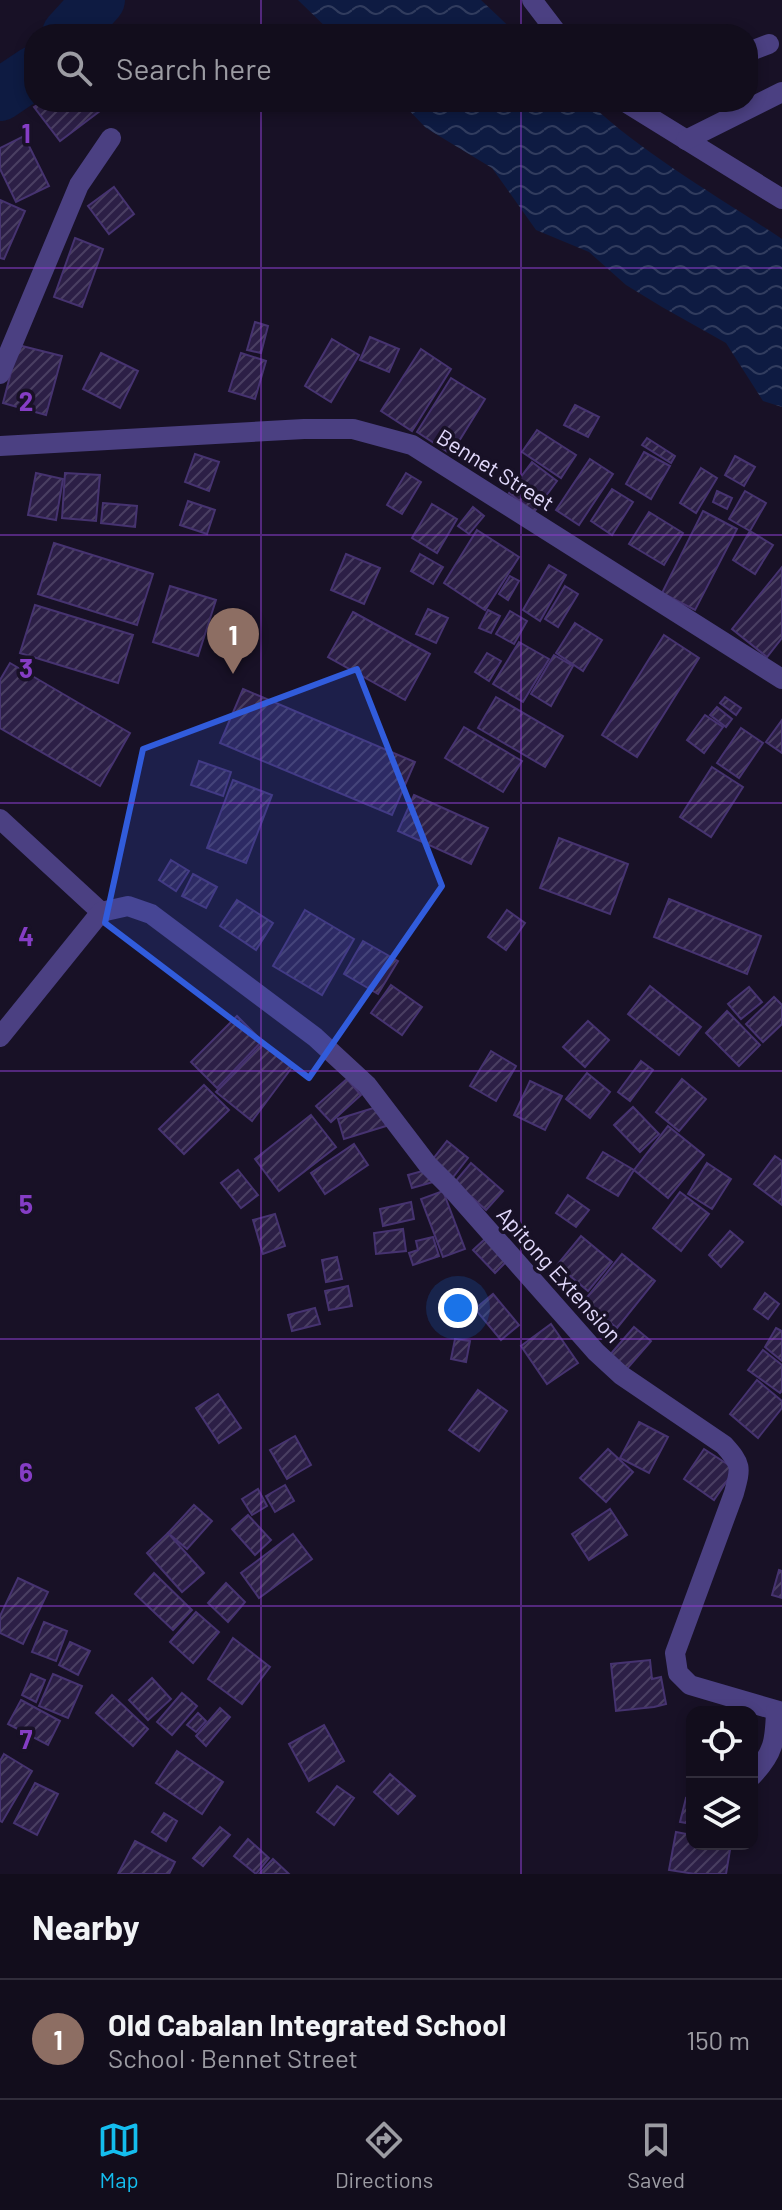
<!DOCTYPE html>
<html lang="en">
<head>
<meta charset="utf-8">
<style>
  body { margin:0; font-family:Barlow,sans-serif; background:#1b1625; color:#f1f3f6 }
  .controls { position:absolute; right:24px; bottom:24px; display:grid; overflow:hidden; border-radius:16px; box-shadow:0 4px 12px #0003 }
  .controls button { width:72px; height:72px; display:grid; place-items:center; padding:0; border:0; border-bottom:2px solid #312d3b; background:#120d1c; color:#f1f3f6; font:40px sans-serif }
  .you { position:absolute; left:458px; top:1308px; width:28px; height:28px; margin:-20px; border:6px solid #fff; border-radius:50%; background:#1a73e8; box-shadow:0 0 0 12px #1a73e833 }
  .badge { display:grid; place-items:center; width:52px; height:52px; border-radius:50%; background:#14bdee; color:#fff; font-size:26px; font-weight:700 }
  .pin { position:absolute; translate:-50% -66px; filter:drop-shadow(0 2px 4px #0008) }
  .pin::after { content:''; position:absolute; top:42px; width:28px; height:24px; background:inherit; clip-path:polygon(0 0,100% 0,50% 100%) }
  .list { margin:0; padding:0; list-style:none }
  h2 { display:flex; justify-content:space-between; align-items:center; height:104px; margin:0; padding:0 32px; font-size:34px }
  h2 small { font-size:26px; font-weight:400; color:#9c9ca3 }
  .list li { display:grid; grid-template-columns:52px 1fr auto; gap:24px; align-items:center; box-sizing:border-box; height:120px; padding:0 32px; border-top:2px solid #312d3b }
  .list b { display:block; font-size:30px; white-space:nowrap }
  .list p { margin:0; font-size:26px; white-space:nowrap; color:#9c9ca3 }
  .list em { font-size:26px; font-style:normal; color:#9c9ca3 }
  .icon { flex:none; width:44px; height:44px; fill:none; stroke:currentColor; stroke-width:2; stroke-linecap:round; stroke-linejoin:round }
  .map { position:relative; flex:none; width:782px; height:1874px; overflow:hidden }
  .search { position:absolute; background:#120d1c; box-shadow:0 4px 12px #0003; left:24px; right:24px; top:24px; height:88px; display:flex; align-items:center; gap:20px; box-sizing:border-box; padding:0 28px; border-radius:32px; color:#9c9ca3; font-size:30px }
  .sheet { height:224px; background:#120d1c }
  nav { display:flex; justify-content:space-around; align-items:center; box-sizing:border-box; height:112px; border-top:2px solid #312d3b; background:#120d1c; font-size:22px; color:#9c9ca3 }
  nav a { display:grid; justify-items:center; gap:4px }
  nav .on { color:#14bdee }
  .map>svg:first-child { display:block }
  .water { fill:url(#water-waves) }
  .lines { fill:none; stroke-linecap:round; stroke-linejoin:round }
  .river { stroke:#0e1b42; stroke-width:52 }
  .building { fill:url(#building-hatch); stroke:#463370; stroke-width:2 }
  .minor { stroke:#4b4082; stroke-width:20 }
  .marked { fill:#315cdc; fill-opacity:0.2; stroke:#315cdc; stroke-width:6; stroke-linejoin:round }
  .grid { fill:none; stroke:#853dc5; stroke-width:2; stroke-opacity:0.55 }
  .labels { text-anchor:middle; dominant-baseline:central; stroke-width:7; stroke-linejoin:round; paint-order:stroke }
  .street-label { font-size:22px; fill:#e2d9fc; stroke:#181126 }
  .grid-label { font-size:26px; text-anchor:middle; font-weight:bold; fill:#853dc5; stroke:#181126; stroke-width:7; stroke-linejoin:round; paint-order:stroke }
</style>
</head>
<body>
<div class="map">
<svg width="782" height="1874" viewBox="0 0 782 1874">
  <defs>
    <pattern id="water-waves" width="16" height="10" patternUnits="userSpaceOnUse" patternTransform="scale(2)"><rect width="16" height="10" fill="#0e1b42"/><path d="M0 5q4-4 8 0t8 0" fill="none" stroke="#313c5e"/></pattern>
    <pattern id="building-hatch" width="6" height="6" patternUnits="userSpaceOnUse" patternTransform="scale(2)"><rect width="6" height="6" fill="#2c1f46"/><path d="M-1 1l2-2M0 6l6-6M5 7l2-2" fill="none" stroke="#4a3f62"/></pattern>
  </defs>
  <rect width="100%" height="100%" fill="#181126"/>
  <g class="water">
    <polygon points="298,0 481,0 517,34 333,34"/>
    <path d="M401 102H588C646 156 716 195 782 239V407L763 401 726 343 662 307 626 285 589 252 536 230 492 168 426 128Z"/>
  </g>
  <g class="lines">
    <g class="river">
      <polyline points="68,34 99,0"/>
      <polyline points="0,95 34,72"/>
    </g>
  </g>
  <g class="building">
    <polygon points="42,102 101,102 104,108 60,141 34,107"/>
    <polygon points="24,136 49,186 16,202 0,169 0,148"/>
    <polygon points="114,187 134,214 109,234 88,206"/>
    <polygon points="0,200 25,211 4,259 0,258"/>
    <polygon points="75,238 103,249 82,307 54,297"/>
    <polygon points="255,322 268,326 261,353 247,350"/>
    <polygon points="370,337 399,349 389,372 360,360"/>
    <polygon points="332,339 359,355 331,402 305,386"/>
    <polygon points="18,345 62,356 46,415 3,403"/>
    <polygon points="421,349 451,369 412,431 381,411"/>
    <polygon points="101,353 138,371 120,408 83,389"/>
    <polygon points="241,353 266,361 255,399 229,391"/>
    <polygon points="451,378 485,399 451,454 417,432"/>
    <polygon points="575,405 599,417 588,437 564,425"/>
    <polygon points="537,430 576,455 561,478 522,452"/>
    <polygon points="647,438 675,456 671,463 642,445"/>
    <polygon points="644,452 670,466 651,499 626,484"/>
    <polygon points="195,454 219,462 209,491 185,482"/>
    <polygon points="735,456 755,467 744,486 725,475"/>
    <polygon points="590,459 613,474 579,525 556,510"/>
    <polygon points="532,462 557,481 534,512 509,493"/>
    <polygon points="701,468 717,478 696,513 680,503"/>
    <polygon points="36,473 63,479 56,520 28,515"/>
    <polygon points="65,473 100,475 96,521 62,518"/>
    <polygon points="406,473 421,482 402,514 387,505"/>
    <polygon points="612,489 633,502 612,535 591,521"/>
    <polygon points="717,491 732,498 727,509 713,502"/>
    <polygon points="745,491 766,503 750,531 729,519"/>
    <polygon points="188,501 215,510 207,534 180,525"/>
    <polygon points="103,503 137,506 135,527 101,523"/>
    <polygon points="432,504 457,519 437,553 412,538"/>
    <polygon points="473,507 484,516 469,534 458,526"/>
    <polygon points="703,511 737,529 695,610 662,593"/>
    <polygon points="649,512 683,533 664,565 629,544"/>
    <polygon points="477,530 519,557 485,610 444,583"/>
    <polygon points="750,531 773,545 755,574 733,560"/>
    <polygon points="54,543 153,574 137,625 38,594"/>
    <polygon points="346,554 380,568 364,604 331,590"/>
    <polygon points="420,554 443,567 433,584 411,571"/>
    <polygon points="549,565 566,575 540,621 523,610"/>
    <polygon points="782,567 782,638 767,657 732,629"/>
    <polygon points="510,576 519,581 508,600 499,594"/>
    <polygon points="170,586 216,600 198,656 153,642"/>
    <polygon points="565,586 578,594 558,627 545,619"/>
    <polygon points="35,605 133,635 118,683 20,653"/>
    <polygon points="428,609 448,618 436,643 416,634"/>
    <polygon points="488,610 500,616 491,633 479,628"/>
    <polygon points="510,611 527,621 514,644 496,634"/>
    <polygon points="353,612 430,654 405,700 328,657"/>
    <polygon points="575,623 602,640 583,671 556,653"/>
    <polygon points="664,635 699,658 637,757 602,735"/>
    <polygon points="519,642 549,659 523,702 493,684"/>
    <polygon points="487,653 501,661 489,681 475,672"/>
    <polygon points="554,655 573,666 551,706 531,694"/>
    <polygon points="10,663 130,733 100,786 0,728 0,680"/>
    <polygon points="243,689 415,762 392,815 220,743"/>
    <polygon points="496,697 563,736 545,767 478,728"/>
    <polygon points="725,697 741,708 736,715 720,703"/>
    <polygon points="717,707 732,719 726,727 710,715"/>
    <polygon points="705,715 723,727 704,753 687,740"/>
    <polygon points="782,720 782,753 766,742"/>
    <polygon points="464,727 522,761 503,792 445,758"/>
    <polygon points="741,728 763,743 739,778 717,763"/>
    <polygon points="199,761 231,772 223,796 191,785"/>
    <polygon points="712,767 743,787 711,837 680,817"/>
    <polygon points="233,780 272,795 246,863 207,848"/>
    <polygon points="414,795 488,828 471,864 398,831"/>
    <polygon points="559,838 628,864 610,914 540,888"/>
    <polygon points="171,860 189,871 176,891 159,880"/>
    <polygon points="193,874 217,887 206,908 182,896"/>
    <polygon points="669,899 761,936 747,974 654,937"/>
    <polygon points="237,900 273,923 256,950 220,926"/>
    <polygon points="305,910 354,939 322,995 273,966"/>
    <polygon points="507,910 525,923 506,950 488,937"/>
    <polygon points="363,941 398,961 378,994 344,974"/>
    <polygon points="391,985 422,1007 402,1035 371,1013"/>
    <polygon points="650,986 701,1027 679,1055 628,1014"/>
    <polygon points="749,987 762,1002 741,1019 728,1004"/>
    <polygon points="774,997 782,1005 782,1024 763,1042 746,1024"/>
    <polygon points="727,1011 760,1045 739,1066 706,1033"/>
    <polygon points="237,1016 262,1041 217,1088 191,1062"/>
    <polygon points="588,1021 609,1040 585,1067 563,1047"/>
    <polygon points="263,1043 293,1066 252,1121 216,1092"/>
    <polygon points="491,1051 516,1066 496,1101 470,1086"/>
    <polygon points="641,1061 653,1070 630,1101 618,1092"/>
    <polygon points="587,1073 610,1092 590,1118 566,1099"/>
    <polygon points="347,1079 361,1095 331,1122 316,1106"/>
    <polygon points="682,1079 706,1099 679,1131 656,1112"/>
    <polygon points="530,1081 562,1096 545,1130 514,1115"/>
    <polygon points="204,1085 229,1110 184,1154 159,1129"/>
    <polygon points="380,1106 386,1126 344,1139 338,1119"/>
    <polygon points="633,1107 659,1134 640,1152 614,1125"/>
    <polygon points="311,1115 336,1147 279,1191 255,1159"/>
    <polygon points="668,1126 704,1155 668,1198 634,1170"/>
    <polygon points="447,1141 468,1158 450,1181 429,1164"/>
    <polygon points="354,1144 368,1165 325,1194 311,1173"/>
    <polygon points="603,1152 634,1170 618,1196 587,1178"/>
    <polygon points="775,1156 782,1161 782,1205 754,1184"/>
    <polygon points="471,1163 503,1191 486,1210 455,1182"/>
    <polygon points="707,1163 731,1179 712,1209 688,1194"/>
    <polygon points="430,1169 433,1182 412,1188 408,1175"/>
    <polygon points="238,1170 258,1195 241,1208 221,1183"/>
    <polygon points="443,1191 465,1249 443,1257 421,1199"/>
    <polygon points="680,1192 709,1214 681,1251 653,1228"/>
    <polygon points="568,1195 589,1210 576,1227 556,1213"/>
    <polygon points="411,1202 414,1219 383,1226 380,1209"/>
    <polygon points="275,1214 285,1246 263,1254 253,1220"/>
    <polygon points="403,1229 406,1251 376,1254 374,1233"/>
    <polygon points="730,1231 743,1242 721,1267 709,1255"/>
    <polygon points="581,1236 612,1262 588,1291 557,1265"/>
    <polygon points="433,1237 439,1256 413,1265 409,1253 418,1250 416,1241"/>
    <polygon points="485,1239 507,1261 495,1273 473,1250"/>
    <polygon points="622,1254 655,1281 617,1328 584,1301"/>
    <polygon points="337,1257 342,1279 326,1282 322,1260"/>
    <polygon points="348,1286 352,1306 329,1310 325,1291"/>
    <polygon points="765,1293 779,1304 768,1319 754,1309"/>
    <polygon points="493,1294 519,1325 501,1340 475,1309"/>
    <polygon points="315,1308 320,1324 292,1331 288,1315"/>
    <polygon points="551,1324 578,1363 547,1384 521,1346"/>
    <polygon points="634,1327 651,1341 625,1371 609,1356"/>
    <polygon points="776,1328 782,1331 782,1361 765,1347"/>
    <polygon points="455,1339 470,1341 466,1362 451,1359"/>
    <polygon points="763,1350 782,1365 782,1391 780,1393 748,1370"/>
    <polygon points="757,1380 782,1401 782,1408 758,1438 730,1414"/>
    <polygon points="478,1390 507,1411 479,1451 449,1430"/>
    <polygon points="218,1394 241,1428 219,1443 196,1408"/>
    <polygon points="639,1422 668,1437 649,1473 620,1458"/>
    <polygon points="295,1436 311,1465 287,1479 270,1450"/>
    <polygon points="608,1449 633,1472 606,1502 580,1478"/>
    <polygon points="704,1449 735,1469 714,1500 684,1479"/>
    <polygon points="285,1485 294,1501 275,1512 266,1496"/>
    <polygon points="258,1489 267,1506 252,1515 242,1499"/>
    <polygon points="194,1505 212,1521 187,1549 168,1533"/>
    <polygon points="610,1509 627,1535 589,1560 572,1534"/>
    <polygon points="248,1515 271,1540 255,1555 232,1529"/>
    <polygon points="168,1533 204,1573 182,1592 147,1553"/>
    <polygon points="293,1534 312,1559 259,1598 241,1573"/>
    <polygon points="779,1570 782,1571 782,1598 772,1595"/>
    <polygon points="154,1573 192,1610 173,1630 135,1594"/>
    <polygon points="18,1578 48,1592 23,1644 0,1633 0,1616"/>
    <polygon points="226,1583 245,1602 228,1622 208,1603"/>
    <polygon points="196,1612 219,1632 193,1663 170,1642"/>
    <polygon points="44,1622 67,1631 56,1661 32,1652"/>
    <polygon points="233,1638 270,1667 242,1704 208,1679"/>
    <polygon points="70,1642 90,1651 78,1675 59,1665"/>
    <polygon points="650,1660 652,1679 661,1677 666,1704 654,1707 616,1711 611,1664"/>
    <polygon points="31,1674 45,1680 36,1702 22,1695"/>
    <polygon points="53,1674 82,1686 68,1718 39,1706"/>
    <polygon points="152,1678 171,1699 148,1720 129,1700"/>
    <polygon points="182,1693 197,1706 172,1735 157,1722"/>
    <polygon points="112,1695 148,1729 133,1746 96,1713"/>
    <polygon points="21,1700 60,1721 48,1745 8,1724"/>
    <polygon points="220,1708 230,1717 206,1746 196,1736"/>
    <polygon points="198,1713 206,1721 196,1732 187,1725"/>
    <polygon points="324,1725 344,1761 309,1781 289,1744"/>
    <polygon points="177,1751 223,1782 202,1814 156,1783"/>
    <polygon points="4,1754 32,1771 2,1822 0,1821 0,1761"/>
    <polygon points="390,1774 415,1796 398,1814 374,1792"/>
    <polygon points="35,1783 58,1794 37,1835 14,1823"/>
    <polygon points="337,1786 354,1798 334,1825 317,1812"/>
    <polygon points="686,1798 692,1800 692,1824 680,1822"/>
    <polygon points="164,1813 177,1821 166,1841 152,1832"/>
    <polygon points="220,1827 230,1835 203,1866 193,1858"/>
    <polygon points="676,1832 692,1835 692,1844 731,1844 726,1874 695,1874 669,1870"/>
    <polygon points="248,1839 269,1858 256,1874 234,1856"/>
    <polygon points="135,1841 175,1862 169,1874 118,1874"/>
    <polygon points="273,1859 289,1874 259,1874"/>
  </g>
  <g class="lines">
    <g class="minor">
      <polyline points="532,0 558,34"/>
      <polyline points="748,52 769,44"/>
      <polyline points="625,102 782,199"/>
      <polyline points="686,140 782,92"/>
      <polyline points="0,374 79,185 111,138"/>
      <polyline points="0,446 304,429 353,429 412,445 782,679"/>
      <polyline points="0,819 101,912"/>
      <path d="M0 1037 101 912 128 906 151 914 315 1037 367 1085 428 1165 451 1188 596 1352 621 1375 724 1445C742 1465 741 1467 734 1493L675 1653 678 1673 690 1685 782 1712"/>
      <path d="M752 1776C774 1753 775 1741 776 1711"/>
    </g>
  </g>
  <path class="marked" d="M357 669 442 886 309 1078 105 923 143 749Z"/>
  <path class="grid" d="M261 0V34M521 0V34M261 102V1874M521 102V1874M0 268H782M0 535H782M0 803H782M0 1071H782M0 1339H782M0 1606H782"/>
  <g class="labels">
    <g class="street-label">
      <text transform="translate(496 469) rotate(32)">Bennet Street</text>
      <text transform="translate(560 1274) rotate(48)">Apitong Extension</text>
    </g>
  </g>
  <g class="grid-label">
    <text x="26" y="143">1</text>
    <text x="26" y="411">2</text>
    <text x="26" y="678">3</text>
    <text x="26" y="946">4</text>
    <text x="26" y="1214">5</text>
    <text x="26" y="1482">6</text>
    <text x="26" y="1749">7</text>
  </g>
</svg>
<div class="controls">
<button><svg class="icon" aria-label="locate" viewBox="0 0 24 24"><circle cx="12" cy="12" r="6"/><path d="M12 2v4M12 18v4M2 12h4M18 12h4"/></svg></button>
<button><svg class="icon" aria-label="layers" viewBox="0 0 24 24"><path d="M12 4l9 5-9 5-9-5zM3 14l9 5 9-5"/></svg></button>
</div>
<div class="you"></div>
<div class="pin badge" style="left:233px;top:674px;background:#8d6e63">1</div>
<div class="search"><svg class="icon" aria-label="search" viewBox="0 0 24 24"><circle cx="10" cy="10" r="6"/><path d="M15 15l6 6"/></svg>Search here</div>
</div>
<section class="sheet">
<h2>Nearby<small></small></h2>
<ul class="list">
<li><span class="badge" style="background:#8d6e63">1</span><div><b>Old Cabalan Integrated School</b><p>School · Bennet Street</p></div><em>150 m</em></li>
</ul>
</section>
<nav>
<a class="on"><svg class="icon" aria-label="map" viewBox="0 0 24 24"><path d="M3 6l6-2 6 2 6-2v14l-6 2-6-2-6 2zM9 4v14M15 6v14"/></svg>Map</a>
<a><svg class="icon" aria-label="directions" viewBox="0 0 24 24"><path d="M12 3l9 9-9 9-9-9zM9 14v-3h6M13 9l2 2-2 2"/></svg>Directions</a>
<a><svg class="icon" aria-label="saved" viewBox="0 0 24 24"><path d="M7 4h10v16l-5-4-5 4z"/></svg>Saved</a>
</nav>
</body>
</html>
